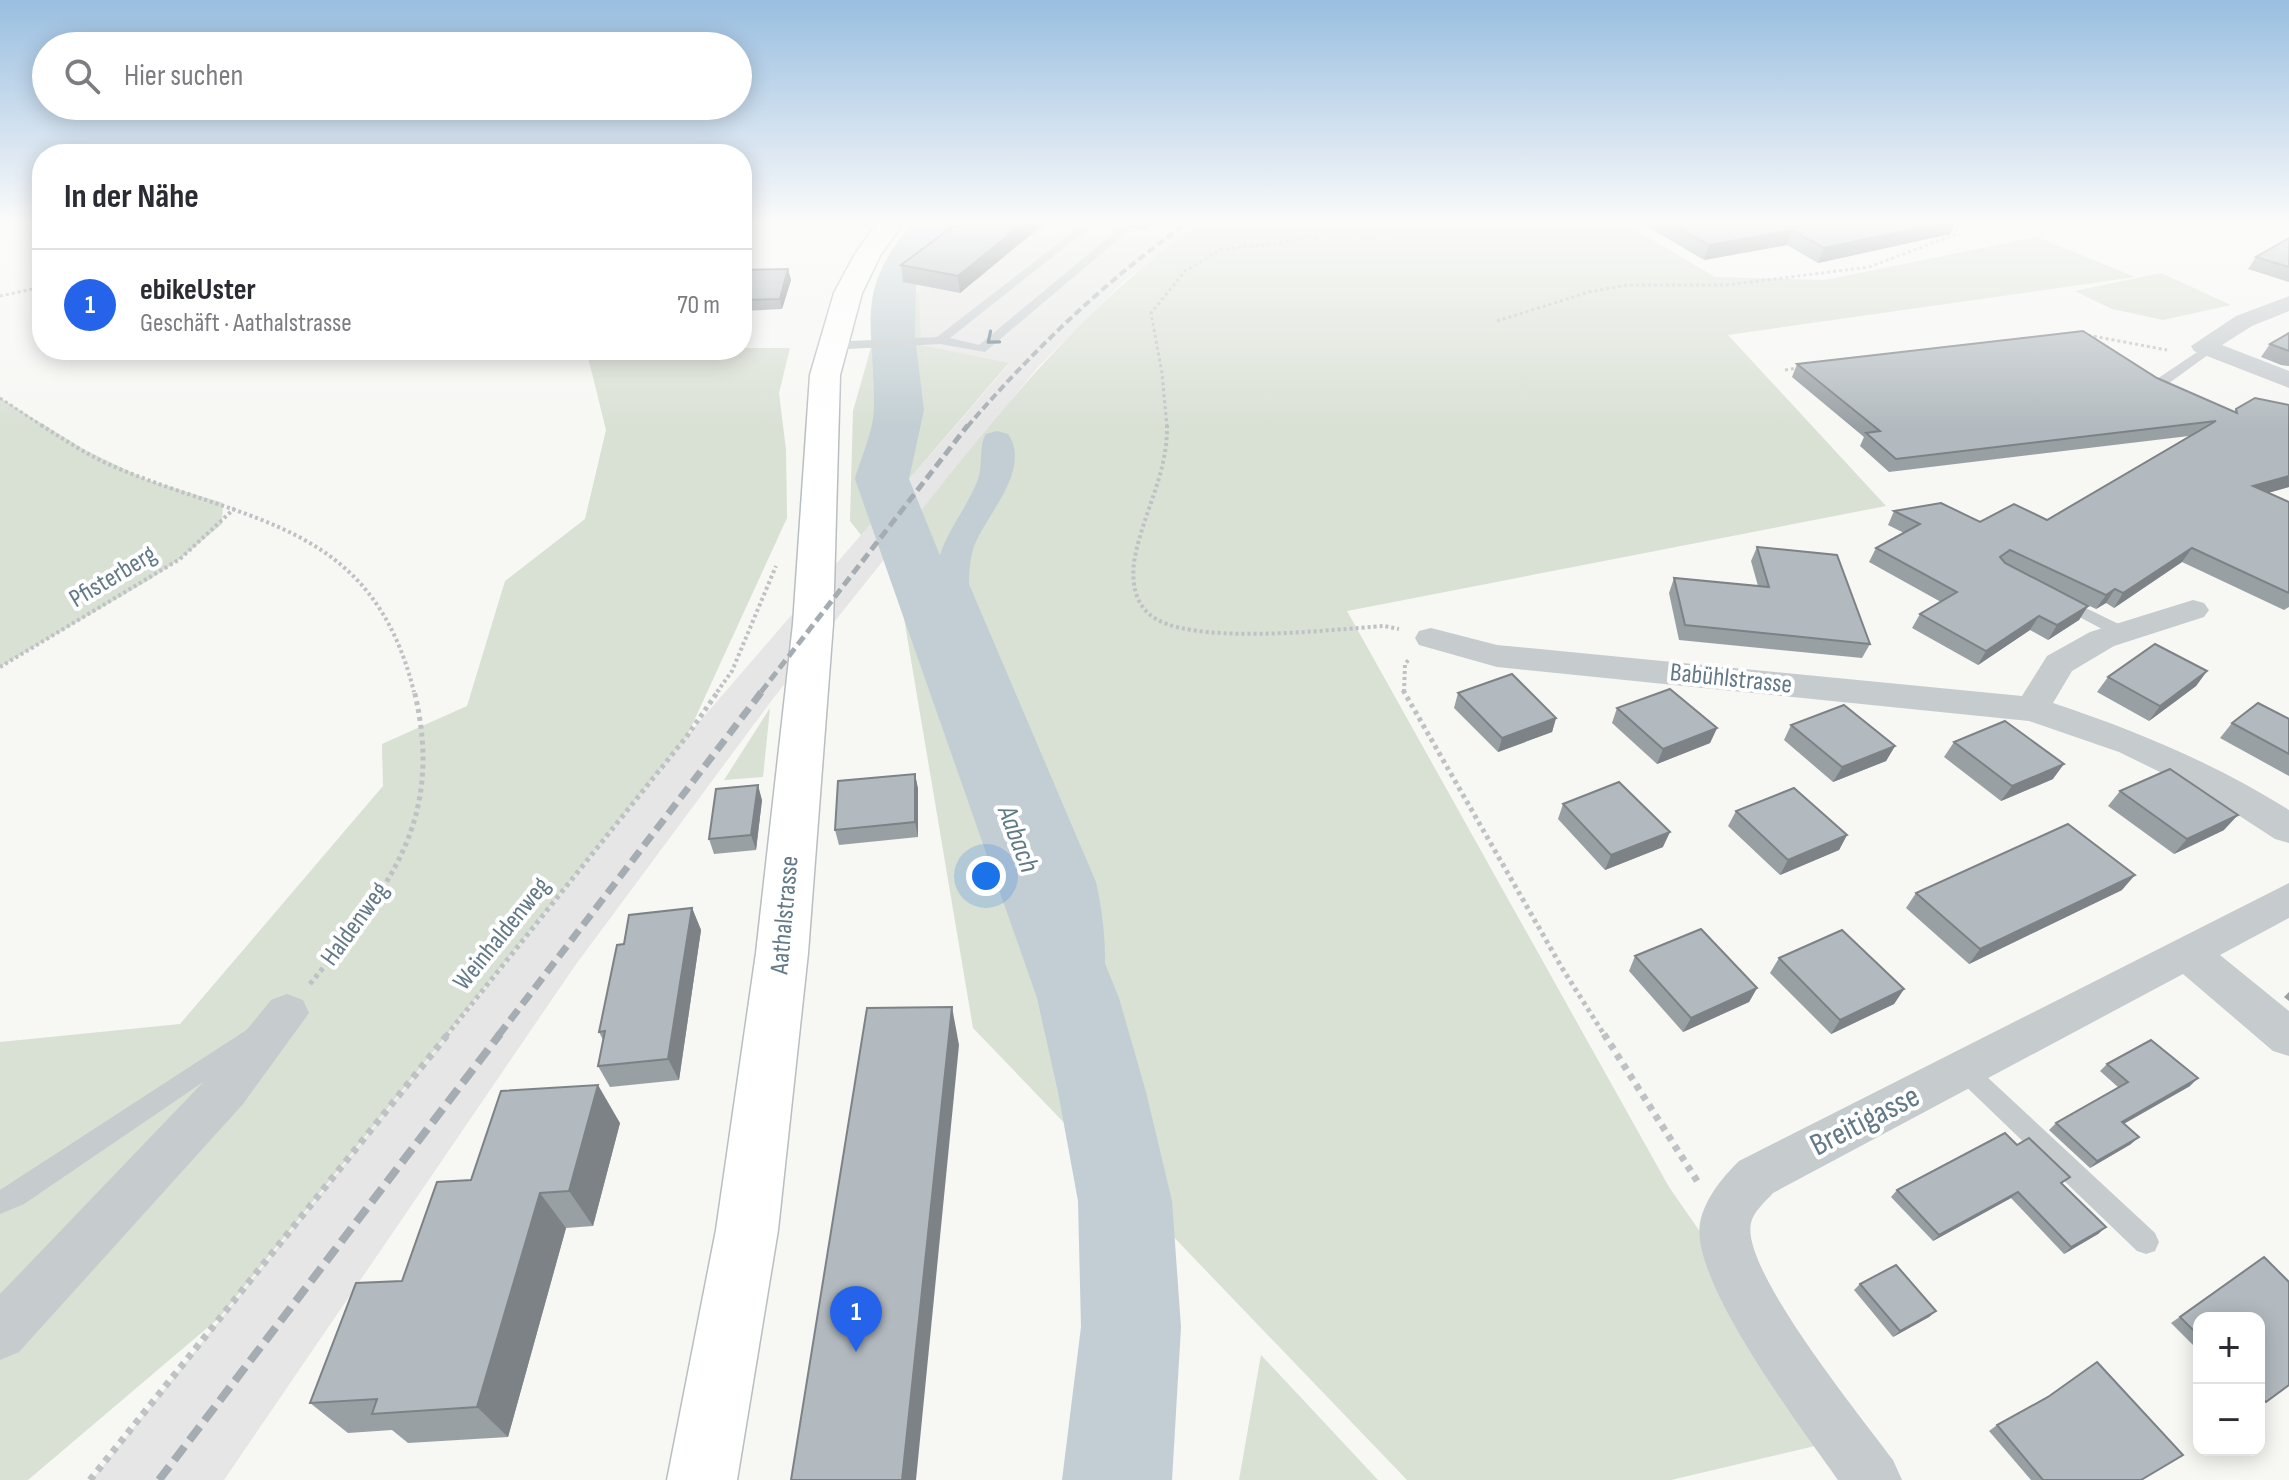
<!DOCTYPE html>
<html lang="de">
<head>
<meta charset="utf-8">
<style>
  body { margin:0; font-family:"Sofia Sans Condensed",sans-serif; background:#f7f7f7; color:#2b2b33 }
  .controls { position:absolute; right:24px; bottom:24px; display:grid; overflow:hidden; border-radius:16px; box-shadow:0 4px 20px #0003 }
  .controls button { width:72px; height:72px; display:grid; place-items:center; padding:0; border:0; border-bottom:2px solid #e1e1e2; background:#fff; color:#2b2b33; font:40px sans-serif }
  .you { position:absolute; left:986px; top:876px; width:28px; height:28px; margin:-20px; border:6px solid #fff; border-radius:50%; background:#1a73e8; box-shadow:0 0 0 12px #1a73e833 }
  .badge { display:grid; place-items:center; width:52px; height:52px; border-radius:50%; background:#2563eb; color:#fff; font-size:26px; font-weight:700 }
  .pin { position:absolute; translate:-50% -66px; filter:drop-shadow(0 2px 4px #0008) }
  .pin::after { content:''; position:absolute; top:42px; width:28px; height:24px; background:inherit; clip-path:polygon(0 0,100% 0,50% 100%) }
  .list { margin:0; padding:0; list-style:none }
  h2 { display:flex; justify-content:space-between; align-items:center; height:104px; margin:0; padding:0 32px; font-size:34px }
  h2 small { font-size:26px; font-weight:400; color:#7c7c81 }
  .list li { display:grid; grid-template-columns:52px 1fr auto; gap:24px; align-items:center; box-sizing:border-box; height:112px; padding:0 32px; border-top:2px solid #e1e1e2 }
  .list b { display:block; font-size:30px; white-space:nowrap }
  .list p { margin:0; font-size:26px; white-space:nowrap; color:#7c7c81 }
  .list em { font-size:26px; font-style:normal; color:#7c7c81 }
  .icon { flex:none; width:44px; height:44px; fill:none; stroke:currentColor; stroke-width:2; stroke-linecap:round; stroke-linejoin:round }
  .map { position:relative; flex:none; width:2289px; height:1480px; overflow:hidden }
  .search { position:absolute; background:#fff; box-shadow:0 4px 20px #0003; left:32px; top:32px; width:720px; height:88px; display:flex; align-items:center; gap:20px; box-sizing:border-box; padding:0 28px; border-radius:44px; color:#7c7c81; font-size:30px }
  .panel { position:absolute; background:#fff; box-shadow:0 4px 20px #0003; left:32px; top:144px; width:720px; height:216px; border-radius:32px }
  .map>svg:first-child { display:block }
  .built { fill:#e5e6e5 }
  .green { fill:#d9e0d4 }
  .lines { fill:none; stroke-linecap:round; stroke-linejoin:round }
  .canal { fill:#c2ced3; fill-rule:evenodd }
  .river { fill:#c2ced3; fill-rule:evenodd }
  .secondary-casing { stroke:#b8bec2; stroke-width:3 }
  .path-far3 { stroke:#bfc2c4; stroke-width:3; stroke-dasharray:3 3; stroke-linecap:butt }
  .path-far2 { stroke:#bfc2c4; stroke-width:4; stroke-dasharray:3 3; stroke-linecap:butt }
  .path-far1 { stroke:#bfc2c4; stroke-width:5; stroke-dasharray:4 4; stroke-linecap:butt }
  .path { stroke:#bfc2c4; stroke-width:7; stroke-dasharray:6 6; stroke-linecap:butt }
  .service { fill:#c6cbce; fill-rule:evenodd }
  .minor { fill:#c6cbce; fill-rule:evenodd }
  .tertiary { fill:#c6cbce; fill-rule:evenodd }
  .secondary { fill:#fff; fill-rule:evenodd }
  .rail-far3 { stroke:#a6adb2; stroke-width:4; stroke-dasharray:8 4; stroke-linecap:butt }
  .rail-far2 { stroke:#a6adb2; stroke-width:5; stroke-dasharray:10 5; stroke-linecap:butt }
  .rail-far1 { stroke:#a6adb2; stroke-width:7; stroke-dasharray:13 7; stroke-linecap:butt }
  .rail { stroke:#a6adb2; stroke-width:8; stroke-dasharray:17 8; stroke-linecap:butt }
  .wall { fill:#99a0a4 }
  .shaded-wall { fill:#7d8286 }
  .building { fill:#b2babf; stroke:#7d8286; stroke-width:2 }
  .oneway { stroke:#687d8c }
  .labels { text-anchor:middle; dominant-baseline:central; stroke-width:8; stroke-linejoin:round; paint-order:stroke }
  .street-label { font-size:26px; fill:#637988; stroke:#fff }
  .water-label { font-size:28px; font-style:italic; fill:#5f7b83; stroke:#fff }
  .near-street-label { font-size:32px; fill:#637988; stroke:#fff }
</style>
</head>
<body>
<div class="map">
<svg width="2289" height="1480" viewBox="0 0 2289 1480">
  <rect width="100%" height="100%" fill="#f7f7f4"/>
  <polygon class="built" points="940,221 1205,221 1124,281 1037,368 775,696 574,967 224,1480 92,1480 687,736 1009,364 921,345 896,282"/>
  <g class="green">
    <polygon points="920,221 940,221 896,281 919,294 921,345 1009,363 861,535 850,521 853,411 874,337 882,278"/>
    <path d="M1205 221H1291L1307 225 1314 221H1620L1715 277 1825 280 2037 237 2135 277 1728 335 1886 506 1347 611 1669 1187 1844 1439 1671 1480H1407L973 1028 892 547C987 429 1077 306 1205 221Z"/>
    <polygon points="2161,273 2231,305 2163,320 2112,309 2075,291"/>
    <polygon points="742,348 790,348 779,393 786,450 787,518 687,736 220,1317 28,1480 0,1480 0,1042 180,1024 383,786 382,744 467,706 505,581 585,519 606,430 588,357 593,350"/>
    <polygon points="0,398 85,450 145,479 223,503 222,524 180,559 149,580 0,667"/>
    <polygon points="770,708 763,777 724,780"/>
    <polygon points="1261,1355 1378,1480 1239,1480"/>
  </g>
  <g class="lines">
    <g class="canal">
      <polygon points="1387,221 1427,221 1424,226 1362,240 1350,233 1354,228"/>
      <path d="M997 431 1008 434C1032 469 987 514 974 546 970 559 969 571 969 584L1096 882C1104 918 1112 979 1095 1012L1078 1018 1061 1012 1054 998 1058 917 1052 882 935 584C936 542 962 518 977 482 984 466 978 446 986 434Z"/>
    </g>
    <path class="river" d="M914 221H954L933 249 916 281 915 336 924 410 909 479 1119 998 1146 1092 1172 1201 1181 1327 1172 1480H1062L1081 1327 1078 1201 1058 1092 1037 998 855 479C861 457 874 430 874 407 875 323 852 293 914 221Z"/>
    <g class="secondary-casing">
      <polygon id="secondary" points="879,221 905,221 881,254 862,293 840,375 833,624 808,953 778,1230 737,1480 667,1480 716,1230 756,953 793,624 810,375 834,293 855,254"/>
    </g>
    <g class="path-far3">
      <polyline points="0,296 42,287"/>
      <polyline points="1497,321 1589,292 1627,285 1727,285 1869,267 1954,235 1961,221"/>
      <polyline points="2082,334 2167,350"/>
      <polyline points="1785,370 1798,368"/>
      <polyline points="0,398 44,427"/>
      <polyline points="1167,427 1162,373 1151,313 1185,271 1222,249 1281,243 1376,221"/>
    </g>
    <g class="path-far2">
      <path d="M41 425C65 440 89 456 115 467 250 524 372 522 414 692"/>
      <path d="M1167 425C1168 475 1142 514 1134 562 1132 580 1134 600 1148 613 1184 648 1333 629 1384 626L1399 629"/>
      <polyline points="0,667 180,559 236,507"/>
      <polyline points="717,692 732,671 776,566"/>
      <polyline points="1404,692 1405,664 1410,658"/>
    </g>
    <g class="path-far1">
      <polyline points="1403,690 1562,968 1605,1036"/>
      <path d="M310 984C388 888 446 821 414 690"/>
      <polyline points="446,1036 687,736 719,690"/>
    </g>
    <g class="path">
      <polyline points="1604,1034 1699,1184"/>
      <polyline points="90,1480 448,1034"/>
    </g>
    <g class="service">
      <polygon points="1087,221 1098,221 950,338 979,345 1115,232 1099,221 1110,221 1127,232 985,352 940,344 830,350 824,346 830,342 937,337"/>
      <polygon points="2206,346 2216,349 2161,389 2151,389 2151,383"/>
      <polygon points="2063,597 2129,629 2131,633 2129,637 2117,637 2057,605 2055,602"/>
      <polygon points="248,1029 256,1032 259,1039 256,1046 24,1204 0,1214 0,1190"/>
      <polygon points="1963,1059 1971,1062 2155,1233 2159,1242 2155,1251 2146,1254 2137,1251 1955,1076 1952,1069 1955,1062"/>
    </g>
    <g class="minor">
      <polygon points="2289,296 2289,311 2252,326 2222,345 2289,371 2289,388 2194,351 2191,346 2236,316"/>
      <path d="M2193 600 2204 603 2209 610 2204 617 2114 646 2072 671 2053 703C2137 731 2214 763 2289 810V843L2275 839 2209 796 2119 752 2029 721 1497 667 1419 645 1415 638 1419 631 1431 628 1497 645 2022 696 2047 656 2090 632Z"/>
      <path d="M2289 883V918L2220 955 2289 1011V1056L2273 1051 2183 974 1773 1193C1766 1201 1753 1212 1751 1223 1740 1269 1863 1419 1893 1460L1902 1480H1838C1803 1430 1690 1282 1700 1223 1705 1198 1722 1178 1739 1161Z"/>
      <polygon points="287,994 303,1000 309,1013 243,1104 19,1352 0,1360 0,1294 211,1074 271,1000"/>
    </g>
    <polygon class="tertiary" points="858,221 900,221 902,223 889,231 862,226"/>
    <use href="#secondary" class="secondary"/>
    <path class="rail-far3" d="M967 427C1034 349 1106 280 1190 221"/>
    <polyline class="rail-far2" points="761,692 968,425"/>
    <polyline class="rail-far1" points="498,1036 763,690"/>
    <polyline class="rail" points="159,1480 500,1034"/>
  </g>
  <g class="wall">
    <polygon points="938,221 1078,221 1072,226 1046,222 960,293 903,282 901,265 951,227 938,225"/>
    <polygon points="1114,221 1155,221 1145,230 1123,226"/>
    <polygon points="1638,221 1956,221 1950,234 1818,263 1787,245 1704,260"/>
    <polygon points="2289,238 2289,282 2248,269 2256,257"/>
    <polygon points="788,269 791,280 782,309 742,311 742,270"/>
    <polygon points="2289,333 2289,366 2281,365 2261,357 2270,344"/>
    <polygon points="1797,364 2157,378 2234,412 2236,409 2289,487 2268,493 2289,502 2289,607 2284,610 2182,562 2114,608 2106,603 2096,609 2079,601 2088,606 2079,620 2048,640 2030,630 1978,665 1912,628 1920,614 1941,602 1869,562 1876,548 1904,533 1888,525 1894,511 1980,522 2047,520 2189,436 1889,472 1860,446 1864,437 1792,377"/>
    <polygon points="1757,547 1870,644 1862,658 1679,640 1669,593 1674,578 1758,586 1751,561"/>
    <polygon points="2207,671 2196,686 2149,721 2097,692 2108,677"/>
    <polygon points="1458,693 1556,718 1552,732 1498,752 1454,708"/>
    <polygon points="1617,708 1717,728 1710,743 1657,764 1612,723"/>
    <polygon points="2289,719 2289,776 2220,738 2232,723"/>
    <polygon points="1791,725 1895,746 1886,761 1833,782 1784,740"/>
    <polygon points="1954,742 2053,779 2001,801 1944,757"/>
    <polygon points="915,774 918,789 918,837 839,845 835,830"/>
    <polygon points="2120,791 2224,830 2174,854 2108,806"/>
    <polygon points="762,800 756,850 714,854 709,839"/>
    <polygon points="1563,804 1663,847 1605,870 1558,819"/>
    <polygon points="1736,811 1847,835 1839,850 1780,875 1728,826"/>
    <polygon points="2122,890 1969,964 1906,908 1916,893"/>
    <polygon points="692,908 701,930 679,1080 610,1087 598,1066 603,1040 599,1032 624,944"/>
    <polygon points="1635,956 1757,988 1749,1002 1683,1032 1629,971"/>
    <polygon points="1779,958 1904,989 1894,1004 1831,1034 1770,973"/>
    <polygon points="2289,992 2289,1001 2284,997"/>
    <polygon points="2107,1064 2190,1086 2124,1124 2131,1144 2090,1168 2049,1130 2056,1123 2119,1088 2100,1071"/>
    <polygon points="620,1123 593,1226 566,1228 508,1437 408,1443 392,1430 348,1433 310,1403 402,1281 471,1180"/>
    <polygon points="2017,1145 2062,1184 2106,1227 2098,1234 2064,1254 2011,1198 1933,1241 1891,1197 1897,1190"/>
    <polygon points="2263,1258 2266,1402 2259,1406 2259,1318 2199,1318 2199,1351 2171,1323"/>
    <polygon points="1860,1284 1936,1311 1929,1317 1893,1337 1854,1290"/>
    <polygon points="1997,1425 2141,1480 2031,1480 1989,1431"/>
  </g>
  <g class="shaded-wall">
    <polygon points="1026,221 1046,221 1046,222 960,293 958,276"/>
    <polygon points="1145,221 1155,221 1145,230"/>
    <polygon points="1951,221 1956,221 1950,234 1818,263 1824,248"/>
    <polygon points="1792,230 1787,245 1704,260 1709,245"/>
    <polygon points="788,269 791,280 782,309 780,299"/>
    <polygon points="2289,476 2289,487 2243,500 2253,486"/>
    <polygon points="2192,548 2182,562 2114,608 2123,593"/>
    <polygon points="2115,589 2106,603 2096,609 2106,595"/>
    <polygon points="2088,606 2079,620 2048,640 2057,625"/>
    <polygon points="2039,616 2030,630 1978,665 1986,651"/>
    <polygon points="2207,671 2196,686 2149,721 2160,706"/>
    <polygon points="1556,718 1552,732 1498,752 1502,738"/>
    <polygon points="1717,728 1710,743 1657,764 1663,749"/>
    <polygon points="1895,746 1886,761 1833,782 1842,767"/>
    <polygon points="2064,764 2053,779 2001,801 2012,786"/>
    <polygon points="915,774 918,789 918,837 915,822"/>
    <polygon points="758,785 762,800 756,850 751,835"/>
    <polygon points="2238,815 2224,830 2174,854 2187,839"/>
    <polygon points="1670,832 1663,847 1605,870 1611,855"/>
    <polygon points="1847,835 1839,850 1780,875 1788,860"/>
    <polygon points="2135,875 2122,890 1969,964 1980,949"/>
    <polygon points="692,908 701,930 679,1080 668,1059"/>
    <polygon points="1757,988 1749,1002 1683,1032 1691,1018"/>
    <polygon points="1904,989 1894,1004 1831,1034 1840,1020"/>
    <polygon points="952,1007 959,1045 916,1480 902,1480"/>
    <polygon points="2198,1078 2190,1086 2114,1129 2122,1122"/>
    <polygon points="598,1085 620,1123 593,1226 569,1191"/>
    <polygon points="2139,1137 2131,1144 2090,1168 2097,1161"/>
    <polygon points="2018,1192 2011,1198 1933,1241 1939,1235"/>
    <polygon points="540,1193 566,1228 508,1437 477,1407"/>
    <polygon points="2106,1227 2098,1234 2064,1254 2071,1247"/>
    <polygon points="1936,1311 1929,1317 1893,1337 1900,1331"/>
  </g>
  <g class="building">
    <polygon points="960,221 1026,221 958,276 901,265"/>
    <polygon points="1667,221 1951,221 1824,248 1792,230 1709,245"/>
    <polygon points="2289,238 2289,267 2256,257"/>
    <polygon points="788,269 780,299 742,300 742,270"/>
    <polygon points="2083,331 2157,378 2237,413 2236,409 2255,398 2289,405 2289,476 2253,486 2289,502 2289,593 2192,548 2123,593 2115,589 2106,595 2010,550 2000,557 2005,563 2088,606 2057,625 2039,616 1986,651 1920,614 1957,592 1876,548 1920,524 1894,511 1941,503 1980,522 2014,504 2047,520 2216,421 1896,459 1866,433 1880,431 1797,364"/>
    <polygon points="2289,333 2289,351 2270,344"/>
    <polygon points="1757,547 1837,555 1870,644 1685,625 1674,578 1769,587"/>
    <polygon points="2155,644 2207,671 2160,706 2108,677"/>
    <polygon points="1512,674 1556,718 1502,738 1458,693"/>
    <polygon points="1670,689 1717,728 1663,749 1617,708"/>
    <polygon points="2258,703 2289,719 2289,754 2232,723"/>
    <polygon points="1844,705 1895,746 1842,767 1791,725"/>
    <polygon points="2005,721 2064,764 2012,786 1954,742"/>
    <polygon points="2170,769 2238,815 2187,839 2120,791"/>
    <polygon points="915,774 915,822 835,830 838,781"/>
    <polygon points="1619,782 1670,832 1611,855 1563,804"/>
    <polygon points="758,785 751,835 709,839 716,789"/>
    <polygon points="1794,788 1847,835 1788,860 1736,811"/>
    <polygon points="2068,824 2135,875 1980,949 1916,893"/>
    <polygon points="692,908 668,1059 598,1066 605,1031 599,1032 617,945 624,944 629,915"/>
    <polygon points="1701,929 1757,988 1691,1018 1635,956"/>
    <polygon points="1842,930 1904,989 1840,1020 1779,958"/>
    <polygon points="952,1007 902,1480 791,1480 867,1008"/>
    <polygon points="2151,1040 2198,1078 2122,1122 2139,1137 2097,1161 2056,1123 2128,1082 2107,1064"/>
    <polygon points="598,1085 569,1191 540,1193 477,1407 372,1414 377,1399 310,1403 356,1283 402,1281 437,1182 471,1180 501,1091"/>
    <polygon points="2005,1133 2017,1145 2029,1138 2070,1177 2061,1183 2106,1227 2071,1247 2018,1192 1939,1235 1897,1190"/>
    <polygon points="2264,1257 2289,1282 2289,1385 2266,1402 2259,1395 2259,1318 2199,1318 2199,1336 2180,1317"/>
    <polygon points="1896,1265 1936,1311 1900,1331 1860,1284"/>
    <polygon points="2097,1362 2183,1455 2141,1480 2043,1480 1997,1425 2048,1397"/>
  </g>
  <defs><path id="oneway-chevron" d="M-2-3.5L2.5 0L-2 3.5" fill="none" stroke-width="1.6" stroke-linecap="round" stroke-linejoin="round" transform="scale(2)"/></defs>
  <use class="oneway" href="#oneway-chevron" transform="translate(992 339) rotate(140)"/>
  <linearGradient id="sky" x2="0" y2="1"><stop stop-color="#99bee0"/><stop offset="0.52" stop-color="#fbfbfa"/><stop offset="1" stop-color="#fbfbfa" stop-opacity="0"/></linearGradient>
  <rect width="2289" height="428" fill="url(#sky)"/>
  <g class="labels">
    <g class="street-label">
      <text transform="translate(113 577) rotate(-31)">Pfisterberg</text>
      <text transform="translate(1731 679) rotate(6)">Babühlstrasse</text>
      <text transform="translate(785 915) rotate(-85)">Aathalstrasse</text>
      <text transform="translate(355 924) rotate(-54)">Haldenweg</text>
      <text transform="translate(502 934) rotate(-51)">Weinhaldenweg</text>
    </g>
    <g class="water-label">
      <text transform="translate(1018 839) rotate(69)">Aabach</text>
    </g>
    <g class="near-street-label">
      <text transform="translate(1865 1121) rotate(-27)">Breitigasse</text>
    </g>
  </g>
</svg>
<div class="controls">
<button>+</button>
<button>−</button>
</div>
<div class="you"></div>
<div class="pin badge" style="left:856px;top:1352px">1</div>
<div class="search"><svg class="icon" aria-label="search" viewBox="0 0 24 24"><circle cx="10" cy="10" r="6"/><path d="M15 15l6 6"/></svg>Hier suchen</div>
<section class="panel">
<h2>In der Nähe<small></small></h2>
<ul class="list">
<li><span class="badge">1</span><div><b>ebikeUster</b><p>Geschäft · Aathalstrasse</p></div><em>70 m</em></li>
</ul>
</section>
</div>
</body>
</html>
